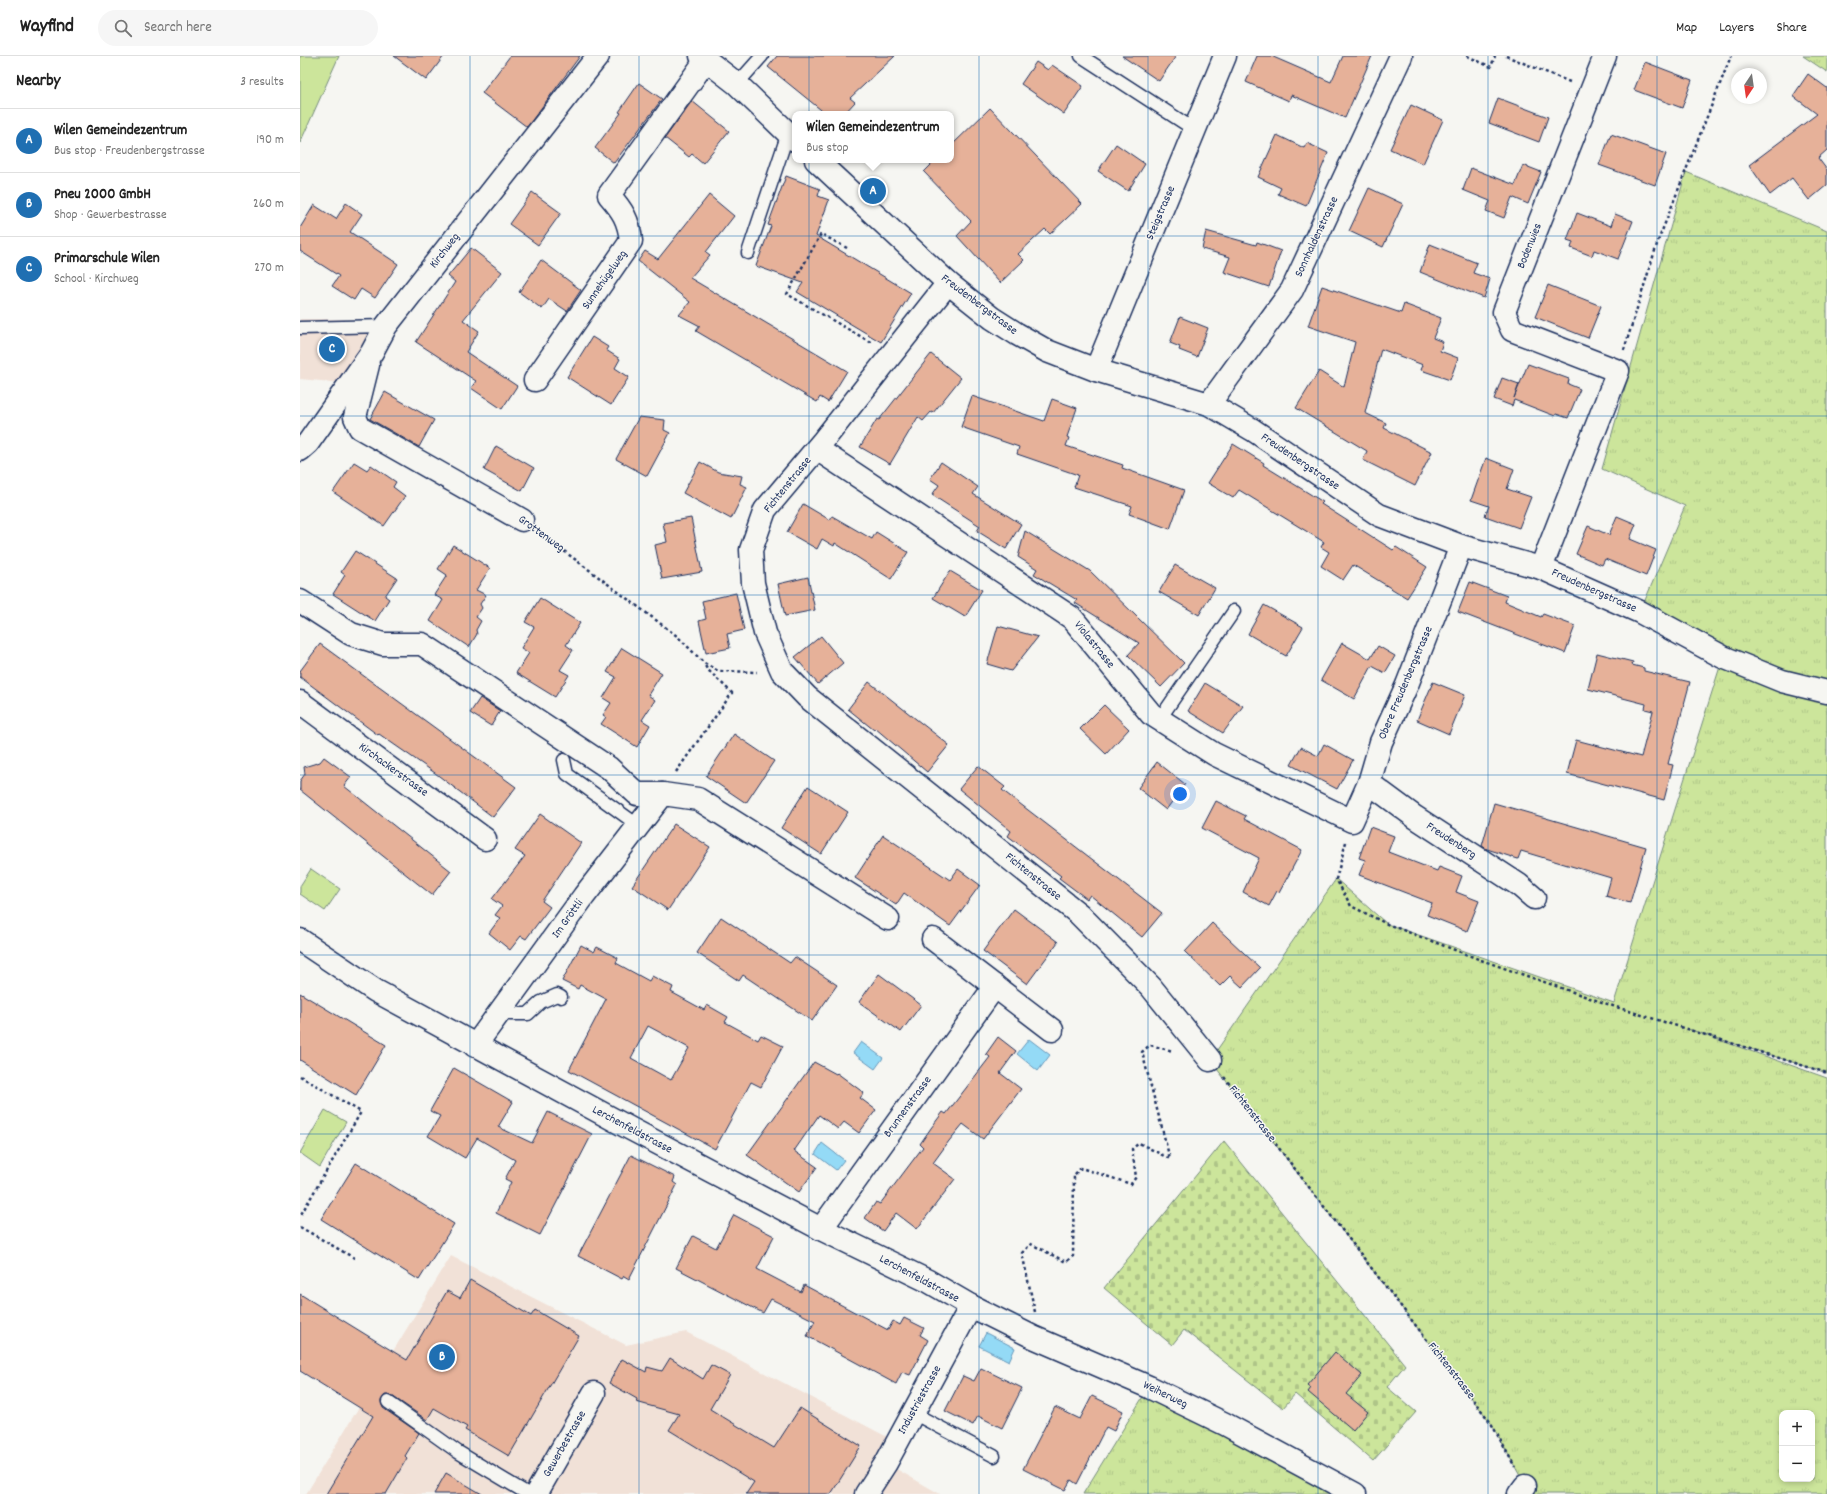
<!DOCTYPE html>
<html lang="en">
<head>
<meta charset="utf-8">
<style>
  body { margin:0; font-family:Dekko,sans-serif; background:#f6f6f6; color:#222 }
  .controls { position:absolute; right:12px; bottom:12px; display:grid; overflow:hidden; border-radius:8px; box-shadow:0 2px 6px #0003 }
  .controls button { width:36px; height:36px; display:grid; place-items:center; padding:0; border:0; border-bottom:1px solid #e0e0e0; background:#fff; color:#222; font:20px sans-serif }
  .compass { position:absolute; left:1431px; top:12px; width:36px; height:36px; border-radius:50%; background:#fff; box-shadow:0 2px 6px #0003; rotate:193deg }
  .you { position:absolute; left:880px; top:738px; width:14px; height:14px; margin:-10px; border:3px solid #fff; border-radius:50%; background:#1a73e8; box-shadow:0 0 0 6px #1a73e833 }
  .badge { display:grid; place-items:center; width:26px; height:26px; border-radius:50%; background:#1f6fb2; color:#fff; font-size:13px; font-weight:700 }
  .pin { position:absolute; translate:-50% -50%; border:2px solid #fff; box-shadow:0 1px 4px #0006 }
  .popup { position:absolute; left:492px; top:55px; width:162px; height:52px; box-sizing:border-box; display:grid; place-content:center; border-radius:8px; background:#fff; filter:drop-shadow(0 1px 3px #0005); font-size:13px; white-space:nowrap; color:#767676 }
  .popup b { font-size:15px; color:#222 }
  .popup::after { content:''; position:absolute; left:50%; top:100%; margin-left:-8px; border:8px solid transparent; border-top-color:#fff }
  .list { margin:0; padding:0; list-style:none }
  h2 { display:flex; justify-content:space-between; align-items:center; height:52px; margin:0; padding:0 16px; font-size:17px }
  h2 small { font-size:13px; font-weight:400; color:#767676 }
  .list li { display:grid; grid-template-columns:26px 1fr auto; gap:12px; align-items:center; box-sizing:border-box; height:64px; padding:0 16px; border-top:1px solid #e0e0e0 }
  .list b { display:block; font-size:15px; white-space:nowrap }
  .list p { margin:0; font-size:13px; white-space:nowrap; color:#767676 }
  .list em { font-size:13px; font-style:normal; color:#767676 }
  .icon { flex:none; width:22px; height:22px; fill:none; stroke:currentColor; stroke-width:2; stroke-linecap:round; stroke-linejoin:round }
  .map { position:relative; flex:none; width:1527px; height:1438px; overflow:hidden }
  header { display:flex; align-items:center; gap:24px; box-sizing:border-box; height:56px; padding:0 20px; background:#fff; border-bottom:1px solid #e0e0e0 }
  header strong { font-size:19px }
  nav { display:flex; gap:22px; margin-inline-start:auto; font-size:14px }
  .search { width:280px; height:36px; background:#f6f6f6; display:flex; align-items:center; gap:10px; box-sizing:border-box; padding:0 14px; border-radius:22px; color:#767676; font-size:15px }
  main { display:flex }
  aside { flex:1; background:#fff }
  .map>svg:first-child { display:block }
  .built { fill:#f1e1d7 }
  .grass { fill:url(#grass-tufts); stroke:#748a7c; fill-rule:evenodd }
  .cemetery { fill:url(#cemetery-stones); stroke:#748a7c }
  .green { fill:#cce59b; stroke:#748a7c }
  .water { fill:#94daf6; stroke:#6496b9 }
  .building { fill:#e6b199; stroke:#1b2f5e; fill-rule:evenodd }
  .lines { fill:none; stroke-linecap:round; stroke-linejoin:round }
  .lane-casing { stroke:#1b2f5e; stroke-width:15 }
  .street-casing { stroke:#1b2f5e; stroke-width:25 }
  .path { stroke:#1b2f5e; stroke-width:2.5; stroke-dasharray:3 3; stroke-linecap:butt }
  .lane { stroke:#f6f6f2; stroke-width:12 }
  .street { stroke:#f6f6f2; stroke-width:22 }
  .grid { fill:none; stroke:#1f6fb2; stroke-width:1; stroke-opacity:0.55 }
  .labels { text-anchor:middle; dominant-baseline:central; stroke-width:3; stroke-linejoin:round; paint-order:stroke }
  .street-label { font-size:12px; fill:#1b2f5e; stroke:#f6f6f2 }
</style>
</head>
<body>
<header>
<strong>Wayfind</strong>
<div class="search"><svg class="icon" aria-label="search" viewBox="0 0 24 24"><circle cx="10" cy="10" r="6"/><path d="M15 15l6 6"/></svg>Search here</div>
<nav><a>Map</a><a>Layers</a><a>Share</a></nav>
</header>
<main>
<aside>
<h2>Nearby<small>3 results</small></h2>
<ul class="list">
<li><span class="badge">A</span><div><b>Wilen Gemeindezentrum</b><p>Bus stop · Freudenbergstrasse</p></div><em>190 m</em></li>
<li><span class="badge">B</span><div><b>Pneu 2000 GmbH</b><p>Shop · Gewerbestrasse</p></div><em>260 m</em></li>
<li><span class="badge">C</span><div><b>Primarschule Wilen</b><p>School · Kirchweg</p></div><em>270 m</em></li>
</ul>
</aside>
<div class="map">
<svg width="1527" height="1438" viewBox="0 0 1527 1438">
  <defs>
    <pattern id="grass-tufts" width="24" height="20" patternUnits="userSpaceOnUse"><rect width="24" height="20" fill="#cce59b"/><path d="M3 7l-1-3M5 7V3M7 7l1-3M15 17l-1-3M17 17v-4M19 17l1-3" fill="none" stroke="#afc588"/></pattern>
    <pattern id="cemetery-stones" width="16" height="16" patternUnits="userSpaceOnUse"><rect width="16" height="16" fill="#cce59b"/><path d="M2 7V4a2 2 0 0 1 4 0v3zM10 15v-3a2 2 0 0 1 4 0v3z" fill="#afc588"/></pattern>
  </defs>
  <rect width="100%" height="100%" fill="#f6f6f2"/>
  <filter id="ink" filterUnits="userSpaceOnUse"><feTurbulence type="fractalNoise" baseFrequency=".025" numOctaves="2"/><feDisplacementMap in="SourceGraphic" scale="8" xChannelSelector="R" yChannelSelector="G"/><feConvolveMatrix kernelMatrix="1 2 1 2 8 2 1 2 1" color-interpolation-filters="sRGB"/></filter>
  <g filter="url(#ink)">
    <g class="built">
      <polygon points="0,263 82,263 42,327 0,323"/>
      <polygon points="151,1200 326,1289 386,1276 597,1386 586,1407 640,1438 6,1438"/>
    </g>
    <g class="grass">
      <polygon points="1503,0 1527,0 1527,16"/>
      <path d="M1386 116 1527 175V1017L1388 973 1527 1022V1438H1205L1225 1429 1191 1367 910 1004 1036 823 1087 868 1314 947 1423 601 1340 556 1385 450 1302 413ZM1482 1357H1512V1423H1482Z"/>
      <polygon points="849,1331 1053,1438 783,1438"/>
    </g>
    <polygon class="cemetery" points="924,1085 1105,1309 1087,1331 1116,1356 1073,1405 995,1338 983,1352 884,1274 872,1289 804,1232"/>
    <g class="green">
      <polygon points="0,0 39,0 0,87"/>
      <polygon points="11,813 40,833 25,855 0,838 0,830"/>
      <polygon points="25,1054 46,1066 20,1111 0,1097"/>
    </g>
    <g class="water">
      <polygon points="729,983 750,999 738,1015 717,998"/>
      <polygon points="561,986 583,1002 575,1013 553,997"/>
      <polygon points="522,1087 544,1104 536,1114 515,1098"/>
      <polygon points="686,1277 715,1292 709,1305 679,1290"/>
    </g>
    <g class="building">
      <polygon points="94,0 144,0 126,24"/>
      <polygon points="210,0 280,0 227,71 182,37"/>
      <polygon points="477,0 595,0 550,42 555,46 544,58 526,58 468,11"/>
      <polygon points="822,0 876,0 859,25"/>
      <polygon points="957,0 971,0 1031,26 1043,0 1072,0 1045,62 991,39 989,45 946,26"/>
      <polygon points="736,6 748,14 752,9 783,30 764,58 721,28"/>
      <polygon points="1345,6 1392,24 1382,52 1334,34"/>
      <polygon points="1508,18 1527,32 1527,94 1518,102 1527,114 1527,129 1509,144 1492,122 1470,139 1449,109 1517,58 1493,40"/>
      <polygon points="339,27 362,43 314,107 295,92 321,57 319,56"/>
      <polygon points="1198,42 1248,61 1239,86 1189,67"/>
      <polygon points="392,45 429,75 403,107 392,98 389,101 365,82"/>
      <polygon points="1111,49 1143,64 1123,108 1090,93"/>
      <polygon points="690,52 782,148 750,178 745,173 718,198 724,204 700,227 657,180 671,165 624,116 636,104 651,104 651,90"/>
      <polygon points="1311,78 1366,98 1355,129 1299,109"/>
      <polygon points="977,79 1004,92 1007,87 1028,97 1006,150 978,138 981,132 958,121"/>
      <polygon points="816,88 845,108 828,135 798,115"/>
      <polygon points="1223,109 1241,116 1228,148 1212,141 1204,162 1186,155 1190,145 1163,134 1171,112 1215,129"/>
      <polygon points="486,120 520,133 518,140 529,144 516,180 611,237 581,286 497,236 503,227 456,210 471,170 468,169"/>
      <polygon points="1069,132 1103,148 1083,191 1049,175"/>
      <polygon points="232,136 261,157 238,189 209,168"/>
      <polygon points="409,139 434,160 406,196 410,199 390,222 547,315 528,346 520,341 517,346 396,275 400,270 379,259 390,246 338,205 345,195 358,203"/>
      <polygon points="46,147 62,158 50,176 98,208 75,242 61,233 54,244 32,230 39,220 0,195 0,172 14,149 36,163"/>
      <polygon points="1277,157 1311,170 1315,158 1333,165 1318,203 1294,194 1292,200 1271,192 1273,186 1267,184"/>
      <polygon points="906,175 956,189 957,186 981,195 969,231 924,216 930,201 902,193"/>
      <polygon points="1130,188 1177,207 1173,217 1190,223 1184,242 1120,216"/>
      <polygon points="171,192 202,216 163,264 179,275 166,296 217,330 202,353 171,332 176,325 116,286 155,226 148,220"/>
      <polygon points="241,204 281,234 267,255 249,243 242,253 219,236"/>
      <polygon points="1248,229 1301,250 1288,282 1235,261"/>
      <polygon points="1022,230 1101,257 1104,248 1141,262 1133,282 1143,286 1140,295 1158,302 1150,324 1121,314 1123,309 1081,293 1065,357 1086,367 1084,372 1132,396 1115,430 1063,404 1067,395 996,352 1019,315 1044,331 1055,286 1008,270"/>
      <polygon points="880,261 908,272 897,301 879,294 880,291 870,287"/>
      <polygon points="292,281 308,291 306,294 320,303 315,312 329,321 311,349 267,321"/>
      <polygon points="631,298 661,322 633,357 631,356 623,365 618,361 590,408 560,391 577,363 579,364"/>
      <polygon points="1228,308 1269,323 1268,328 1280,333 1268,362 1256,358 1255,360 1214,344 1212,350 1194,343 1202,322 1219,328 1214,342"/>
      <polygon points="85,336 134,364 119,391 70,363"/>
      <polygon points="672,340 744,365 752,343 777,352 767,381 769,382 766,390 823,409 822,412 884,434 870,473 829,458 832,450 774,431 778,419 717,398 719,391 661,371"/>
      <polygon points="339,361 365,364 364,374 370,377 347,420 316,403"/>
      <polygon points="933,388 964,407 963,409 1023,446 1021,448 1093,494 1096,491 1127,511 1107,542 1053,509 1043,524 1021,510 1029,496 1021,491 1024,486 939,434 933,442 908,427"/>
      <polygon points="196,390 234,412 222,435 184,414"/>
      <polygon points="1186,402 1214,413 1207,433 1231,441 1219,472 1185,460 1189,450 1171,444"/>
      <polygon points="54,406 67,414 71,409 96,426 93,431 105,440 84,470 33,436"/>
      <polygon points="400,406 418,416 442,420 440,428 447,431 431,463 383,437"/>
      <polygon points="641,406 678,431 673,438 721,468 706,493 677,475 680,470 632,439 639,429 630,423"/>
      <polygon points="503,448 530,464 532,460 572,483 576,476 608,496 591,523 535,487 534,490 522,483 517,493 487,476"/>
      <polygon points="1317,460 1336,468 1330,483 1356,494 1346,520 1305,503 1302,509 1276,498 1288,470 1309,479"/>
      <polygon points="391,462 402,516 362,523 355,489 367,486 363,467"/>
      <polygon points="725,475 790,515 884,607 861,631 828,599 839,587 775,547 777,544 734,518 737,513 718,501"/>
      <polygon points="153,489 190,512 176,534 186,539 180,548 182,552 176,561 181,565 176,574 177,578 169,591 130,565 143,544 134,539 147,519 138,513"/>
      <polygon points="55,495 97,522 85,540 89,543 75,565 33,538 45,519 41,516"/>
      <polygon points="875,509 915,532 899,559 859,536"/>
      <polygon points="650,515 682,534 665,561 633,542"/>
      <polygon points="508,521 515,554 485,560 478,528"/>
      <polygon points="1170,526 1207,540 1205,546 1241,561 1243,558 1275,570 1265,597 1158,556"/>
      <polygon points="436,537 444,574 427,578 430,592 406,597 399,565 406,563 402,545"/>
      <polygon points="240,542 280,567 266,589 273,594 260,614 269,619 255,641 216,617 229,597 221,592 234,571 225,566"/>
      <polygon points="964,549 1003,571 986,600 948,578"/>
      <polygon points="698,570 738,581 711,615 687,608"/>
      <polygon points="521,580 543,607 518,628 495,601"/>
      <polygon points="1042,587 1070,603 1078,590 1095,600 1085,617 1072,610 1054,643 1021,624"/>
      <polygon points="20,588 216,731 193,761 135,717 79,678 78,679 0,621 0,615"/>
      <polygon points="322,592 362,617 348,639 355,644 342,664 350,669 337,691 301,668 306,661 303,659 311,647 303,642 316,621 307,616"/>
      <polygon points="1297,597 1333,606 1332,609 1344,612 1344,615 1390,626 1368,708 1373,709 1364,744 1267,718 1276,684 1341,701 1353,655 1345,653 1346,648 1288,633"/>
      <polygon points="569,626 649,689 627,716 575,672 574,674 548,653"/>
      <polygon points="1133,626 1165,639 1149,678 1117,664"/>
      <polygon points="905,627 943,650 923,677 888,655"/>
      <polygon points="180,642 200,655 191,670 170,657"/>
      <polygon points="804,649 829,673 806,698 780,673"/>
      <polygon points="434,678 474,705 446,747 406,720"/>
      <polygon points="1024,688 1053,704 1037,733 991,709 1001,691 1018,700"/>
      <polygon points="24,701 51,721 44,730 151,815 132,839 0,734 0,725 5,718 4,711 20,706"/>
      <polygon points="857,706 885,728 866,754 838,732"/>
      <polygon points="678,710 705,731 702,734 862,857 842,881 790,839 787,843 759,822 761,820 708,780 711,775 659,733"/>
      <polygon points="508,730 548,756 521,798 481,772"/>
      <polygon points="916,745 946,760 944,763 1002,794 979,837 977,835 969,850 943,836 959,802 902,772"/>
      <polygon points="1194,747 1346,791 1330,847 1306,840 1311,822 1221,795 1218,803 1187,793 1182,790"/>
      <polygon points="240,758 281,787 242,845 250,851 226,883 221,880 210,894 189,877 200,862 195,859 202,850 192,843 225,800 215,794"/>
      <polygon points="374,768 410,791 368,854 332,830"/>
      <polygon points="1070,771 1094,780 1088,796 1137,815 1139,811 1162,820 1156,836 1179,845 1167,875 1127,859 1132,847 1059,819 1065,804 1059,802"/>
      <polygon points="583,779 650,824 658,813 680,829 650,870 604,837 596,849 555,822"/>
      <polygon points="714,853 758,886 727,928 683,895"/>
      <polygon points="421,861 490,907 495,901 537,929 512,965 443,919 439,925 397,897"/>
      <polygon points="912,867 960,912 942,931 930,920 920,930 885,896"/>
      <path d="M281 889 294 896 297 891 318 902 316 907 349 925 352 920 373 931 371 936 404 954 407 949 428 961 425 966 458 984 461 979 483 990 461 1031 451 1026 415 1093 269 1014 306 943 280 929 278 933 262 925ZM348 970 389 992 371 1024 331 1002Z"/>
      <polygon points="579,918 621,949 601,976 559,946"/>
      <polygon points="0,937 86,989 56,1039 0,1004"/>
      <polygon points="698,981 716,995 700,1017 721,1033 683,1083 663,1068 649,1085 633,1107 655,1123 617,1173 596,1157 583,1175 565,1162 576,1146 580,1148 623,1091 620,1088 631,1072 643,1056 646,1058 690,1001 686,998"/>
      <polygon points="514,1006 536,1018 537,1017 564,1037 560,1042 576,1054 559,1077 544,1066 538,1073 519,1059 494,1095 517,1111 499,1136 447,1099"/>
      <polygon points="154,1012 213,1046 198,1071 232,1087 248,1056 292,1078 240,1179 196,1157 211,1126 205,1123 215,1104 177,1082 165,1102 128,1080 140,1060 130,1055"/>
      <polygon points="331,1099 375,1121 373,1126 377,1129 329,1223 324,1220 322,1223 278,1200"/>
      <polygon points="56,1107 154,1168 119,1224 21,1163"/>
      <polygon points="434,1159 474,1180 457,1213 501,1236 504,1229 588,1274 593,1265 600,1269 604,1262 624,1272 620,1279 628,1284 610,1319 602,1316 596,1328 507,1280 515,1265 471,1243 463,1257 376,1212 393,1180 416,1192"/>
      <polygon points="170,1224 231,1260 235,1254 279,1280 209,1400 165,1374 167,1371 134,1352 127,1364 92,1340 85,1339 81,1345 83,1352 119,1377 105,1400 107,1402 86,1438 26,1438 73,1360 0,1315 0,1238 107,1304 147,1235 160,1242"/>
      <polygon points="1035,1296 1062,1319 1046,1338 1068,1356 1053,1374 1008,1336 1011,1332 1007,1329"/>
      <polygon points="370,1302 403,1323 411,1309 430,1319 410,1353 474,1392 500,1352 561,1390 531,1438 446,1438 454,1426 369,1374 379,1358 336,1346 337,1343 309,1327 322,1303 346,1316 347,1311 362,1315"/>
      <polygon points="681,1312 722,1332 702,1372 678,1360 673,1369 645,1355 663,1320 674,1325"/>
      <polygon points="792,1340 823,1355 814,1375 806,1371 777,1428 771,1424 765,1434 723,1413 755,1351 780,1363"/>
      <polygon points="146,1417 182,1438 134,1438"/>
    </g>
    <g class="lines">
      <g class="lane-casing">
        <g id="lane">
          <polyline points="781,0 895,74"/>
          <polyline points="437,28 462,0"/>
          <polyline points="448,197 488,77"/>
          <polyline points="0,272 86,270"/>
          <polyline points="859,664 934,555"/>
          <polyline points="264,704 267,718 339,770"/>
          <polyline points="202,952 210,958 228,958 241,946 257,939 261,941"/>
          <polyline points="88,1346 158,1396 228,1438"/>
          <polyline points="613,1357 694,1400"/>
        </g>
      </g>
      <g class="street-casing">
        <g id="street">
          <polyline points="401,0 437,28 495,84"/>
          <polyline points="516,104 648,227 692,262 717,278 747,295 796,314 909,348 953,374 1079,459 1161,490 1241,512 1340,556 1423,601 1482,625 1527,636"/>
          <polyline points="648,227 523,385 465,454 451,494 453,527 465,577 482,615 507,641 779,858 851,931 910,1004"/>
          <polyline points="68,309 55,361 60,372 222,464"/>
          <polyline points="796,314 925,0"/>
          <path d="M235 324 331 185C329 164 322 154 309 139L406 4"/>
          <polyline points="909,348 992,234 1101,0"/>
          <polyline points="517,393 772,562 851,658 914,698 1052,765 1069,727 1081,686 1107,629 1161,490"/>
          <polyline points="0,394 8,387 72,296 86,270 298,0"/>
          <polyline points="1241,512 1318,315 1212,274 1204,256 1305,0"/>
          <polyline points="0,545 51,578 83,588 122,588 309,712 337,738 363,738 398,743 588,863"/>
          <polyline points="0,646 185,783"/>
          <polyline points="1069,727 1115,761 1219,829 1234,842"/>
          <polyline points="633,883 752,974"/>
          <polyline points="0,884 76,935 331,1073 521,1173 628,1225 671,1250 733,1281 849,1331 925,1368 1055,1438"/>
          <polyline points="175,990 284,840 363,738"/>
          <polyline points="521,1173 695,930"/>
          <polyline points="236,1438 294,1337"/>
          <polyline points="566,1438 586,1407 671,1250"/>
          <polyline points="1219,1438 1225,1430"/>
        </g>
      </g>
      <g class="path">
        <polyline points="1167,0 1191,11 1195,0"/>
        <polyline points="1206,0 1270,26"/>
        <polyline points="547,192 521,178 487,238 572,287"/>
        <polyline points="1324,294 1358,185 1431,0"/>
        <polyline points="240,477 377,580 404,607 418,615 457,616"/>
        <polyline points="376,716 432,637 407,613 404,608"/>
        <polyline points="1046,786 1036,823 1051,850 1087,868 1181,904 1313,950 1527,1017"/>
        <polyline points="0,1020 61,1056 0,1160"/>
        <polyline points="924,1021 1191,1367 1215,1411"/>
        <polyline points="0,1171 56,1203"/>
        <polyline points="735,1256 722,1197 731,1188 766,1206 773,1200 774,1119 781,1112 831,1128 836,1121 832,1093 839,1087 870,1103 842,996 850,989 873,995"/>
      </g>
      <use href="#lane" class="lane"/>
      <use href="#street" class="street"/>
    </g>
  </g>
  <path class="grid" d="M170 0V1438M339 0V1438M509 0V1438M679 0V1438M848 0V1438M1018 0V1438M1188 0V1438M1357 0V1438M0 180H1527M0 360H1527M0 539H1527M0 719H1527M0 899H1527M0 1078H1527M0 1258H1527"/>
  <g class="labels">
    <g class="street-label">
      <text transform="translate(861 157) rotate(-67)">Steigstrasse</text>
      <text transform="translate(1017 181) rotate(-65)">Sonnhaldenstrasse</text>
      <text transform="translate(1230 190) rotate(-68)">Bodenwies</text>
      <text transform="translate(145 195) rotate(-52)">Kirchweg</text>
      <text transform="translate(305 224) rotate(-55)">Sunnehügelweg</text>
      <text transform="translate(679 249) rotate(37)">Freudenbergstrasse</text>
      <text transform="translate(1000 406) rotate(34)">Freudenbergstrasse</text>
      <text transform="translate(488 429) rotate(-51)">Fichtenstrasse</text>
      <text transform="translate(241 478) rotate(36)">Grottenweg</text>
      <text transform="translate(1294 535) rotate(24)">Freudenbergstrasse</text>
      <text transform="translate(794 589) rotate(51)">Violastrasse</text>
      <text transform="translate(1106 627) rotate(-67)">Obere Freudenbergstrasse</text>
      <text transform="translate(93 714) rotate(36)">Kirchackerstrasse</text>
      <text transform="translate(1151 785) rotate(33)">Freudenberg</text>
      <text transform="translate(733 821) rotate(39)">Fichtenstrasse</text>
      <text transform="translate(268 863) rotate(-54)">Im Gröttli</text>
      <text transform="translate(608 1051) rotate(-54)">Brunnenstrasse</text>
      <text transform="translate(952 1058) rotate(52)">Fichtenstrasse</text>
      <text transform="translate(332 1074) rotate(28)">Lerchenfeldstrasse</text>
      <text transform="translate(619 1223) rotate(28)">Lerchenfeldstrasse</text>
      <text transform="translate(1151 1315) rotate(52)">Fichtenstrasse</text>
      <text transform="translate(865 1339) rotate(26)">Weiherweg</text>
      <text transform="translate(620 1344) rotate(-61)">Industriestrasse</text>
      <text transform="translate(265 1388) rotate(-60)">Gewerbestrasse</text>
    </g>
  </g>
</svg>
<div class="controls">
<button>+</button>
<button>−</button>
</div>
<svg class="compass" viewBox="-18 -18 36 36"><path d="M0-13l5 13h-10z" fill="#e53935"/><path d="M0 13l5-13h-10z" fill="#767676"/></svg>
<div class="you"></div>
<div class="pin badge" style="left:573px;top:135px">A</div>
<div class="popup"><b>Wilen Gemeindezentrum</b>Bus stop</div>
<div class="pin badge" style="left:142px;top:1301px">B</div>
<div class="pin badge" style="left:32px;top:293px">C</div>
</div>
</main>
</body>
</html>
